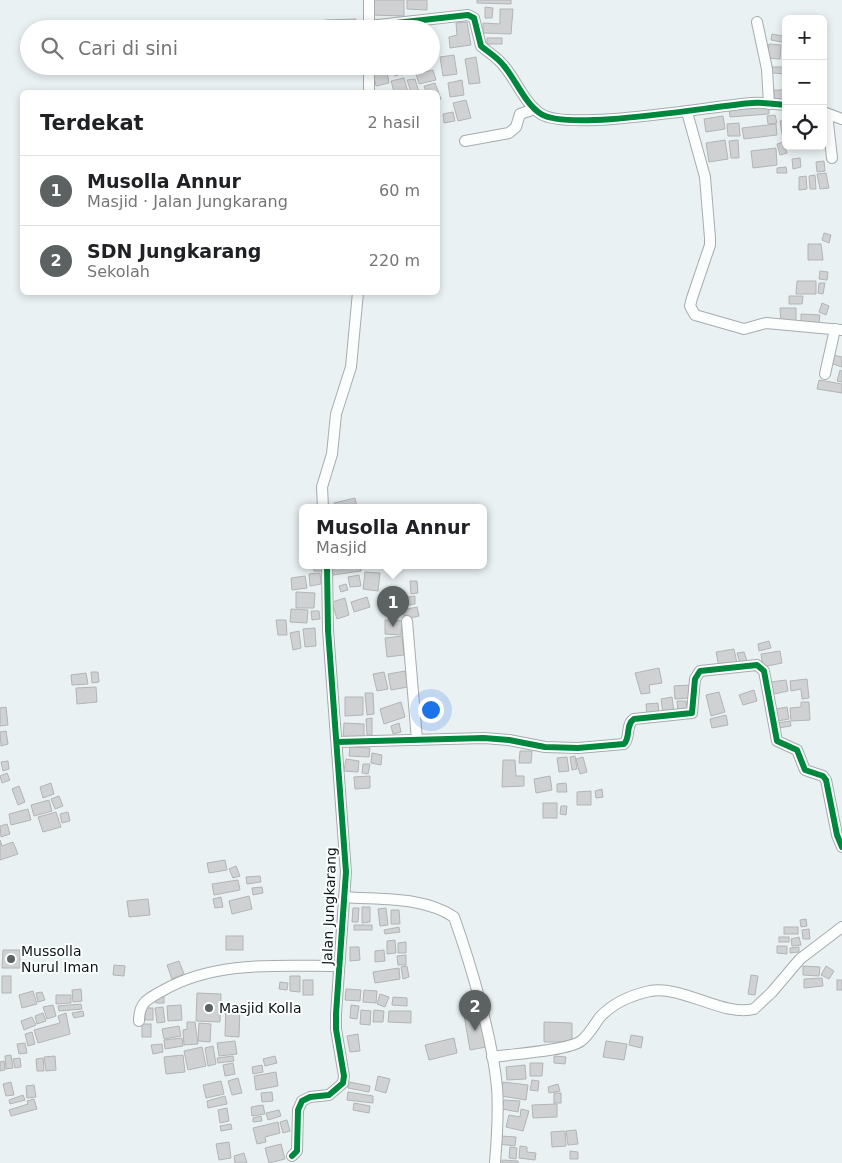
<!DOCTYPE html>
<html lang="id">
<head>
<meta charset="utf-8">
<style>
  body { margin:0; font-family:"DejaVu Sans",sans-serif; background:#f6f6f6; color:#202124 }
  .controls { position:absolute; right:15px; top:15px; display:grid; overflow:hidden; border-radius:8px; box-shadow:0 2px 8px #0003 }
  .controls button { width:45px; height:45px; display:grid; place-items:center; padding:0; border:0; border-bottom:1px solid #e0e0e0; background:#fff; color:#202124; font:25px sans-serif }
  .you { position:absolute; left:430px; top:709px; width:18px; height:18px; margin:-12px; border:4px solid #fff; border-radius:50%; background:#1a73e8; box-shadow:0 0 0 8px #1a73e833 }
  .badge { display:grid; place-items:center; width:32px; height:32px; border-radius:50%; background:#5c6162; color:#fff; font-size:16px; font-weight:700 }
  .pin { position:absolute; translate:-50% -41px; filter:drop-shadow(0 1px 2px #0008) }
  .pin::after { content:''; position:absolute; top:26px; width:18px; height:15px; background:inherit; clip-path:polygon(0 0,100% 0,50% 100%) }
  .popup { position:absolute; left:299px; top:504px; width:188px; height:65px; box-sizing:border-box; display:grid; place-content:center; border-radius:8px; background:#fff; filter:drop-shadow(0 1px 4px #0005); font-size:16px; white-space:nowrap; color:#757577 }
  .popup b { font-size:19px; color:#202124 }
  .popup::after { content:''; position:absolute; left:50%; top:100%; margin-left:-10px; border:10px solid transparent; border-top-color:#fff }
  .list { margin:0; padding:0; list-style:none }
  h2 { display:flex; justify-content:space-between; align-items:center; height:65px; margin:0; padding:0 20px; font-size:21px }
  h2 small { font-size:16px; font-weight:400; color:#757577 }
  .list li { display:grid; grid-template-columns:32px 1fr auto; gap:15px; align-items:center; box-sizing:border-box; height:70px; padding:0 20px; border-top:1px solid #e0e0e0 }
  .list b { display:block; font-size:19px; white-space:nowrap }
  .list p { margin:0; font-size:16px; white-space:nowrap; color:#757577 }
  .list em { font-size:16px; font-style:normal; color:#757577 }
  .icon { flex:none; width:28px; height:28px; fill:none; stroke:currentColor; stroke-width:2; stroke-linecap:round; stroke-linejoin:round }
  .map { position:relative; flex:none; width:842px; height:1163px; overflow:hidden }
  .search { position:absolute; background:#fff; box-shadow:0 2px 8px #0003; left:20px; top:20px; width:420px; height:55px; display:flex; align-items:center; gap:12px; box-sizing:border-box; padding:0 18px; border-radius:28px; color:#757577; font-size:19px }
  .panel { position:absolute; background:#fff; box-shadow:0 2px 8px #0003; left:20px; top:90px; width:420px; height:205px; border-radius:8px }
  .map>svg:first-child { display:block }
  .building { fill:#d0d1d3; stroke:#b2b4b6 }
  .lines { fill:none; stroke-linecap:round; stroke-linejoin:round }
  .minor-casing { stroke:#a6acac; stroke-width:12 }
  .minor { stroke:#fcfdfd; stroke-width:10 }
  .cycleway-casing { stroke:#fcffff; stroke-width:9 }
  .cycleway { stroke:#00873e; stroke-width:6 }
  .poi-dot { fill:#5c6162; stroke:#fcffff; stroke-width:2 }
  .labels { text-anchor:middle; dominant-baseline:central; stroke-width:4; stroke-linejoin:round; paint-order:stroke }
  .street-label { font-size:14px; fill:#0f1414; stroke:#fcffff }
  .poi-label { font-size:14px; fill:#0f1414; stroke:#fcffff; text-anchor:start }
</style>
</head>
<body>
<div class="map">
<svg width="842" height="1163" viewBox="0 0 842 1163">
  <rect width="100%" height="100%" fill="#eaf1f2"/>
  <g class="building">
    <polygon points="373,0 404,0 404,16 372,15"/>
    <polygon points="407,0 427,0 427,10 407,9"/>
    <polygon points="477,0 511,0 511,4 477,3"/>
    <polygon points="485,7 493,8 492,18 485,18"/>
    <polygon points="500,9 513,9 511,34 483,33 483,23 500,24"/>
    <polygon points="356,19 357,29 326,29 325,20"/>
    <polygon points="467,22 471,45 450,48 449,37 457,35 456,23"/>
    <polygon points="772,34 783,36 782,42 771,40"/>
    <rect x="487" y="38" width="15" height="6"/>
    <polygon points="432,41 438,41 439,52 433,53"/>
    <polygon points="769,44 781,45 780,59 767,58"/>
    <polygon points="454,55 457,74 443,76 440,57"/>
    <polygon points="476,57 480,83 469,84 465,59"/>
    <polygon points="386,66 389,83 376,86 372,69"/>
    <polygon points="392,66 402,66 404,73 395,76"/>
    <polygon points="772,67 786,67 786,74 772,73"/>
    <polygon points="433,70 436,80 419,84 416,74"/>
    <polygon points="404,78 408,92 394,92 391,81"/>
    <polygon points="415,79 419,92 411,92 407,80"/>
    <polygon points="462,80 464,95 450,97 448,83"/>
    <polygon points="435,83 441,99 438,100 438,92 426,92 424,86"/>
    <rect x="774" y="90" width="12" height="12"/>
    <polygon points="466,100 471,118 458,121 453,103"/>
    <polygon points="769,106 769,114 730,117 729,109"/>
    <polygon points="453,112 455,121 444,123 443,114"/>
    <polygon points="775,115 777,123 768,124 767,116"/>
    <polygon points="723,116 725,129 706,132 704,119"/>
    <polygon points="786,120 786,134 782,134 780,121"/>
    <polygon points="739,123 740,136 728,136 727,124"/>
    <polygon points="776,124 777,135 744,139 742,128"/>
    <polygon points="725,140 728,159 709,162 706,143"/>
    <polygon points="738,140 739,158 731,158 729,141"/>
    <polygon points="784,142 787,153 780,155 777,144"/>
    <polygon points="776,148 777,165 753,168 751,151"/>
    <polygon points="800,158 801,167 793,169 792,159"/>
    <polygon points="824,161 825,171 817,172 816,162"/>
    <polygon points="786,167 787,173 777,173 777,168"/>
    <polygon points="826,173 829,188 820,189 817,174"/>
    <polygon points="815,175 816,189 810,189 809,176"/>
    <polygon points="806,176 807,189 799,190 799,177"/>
    <polygon points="824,233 831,235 829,243 822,240"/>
    <polygon points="808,244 821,244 823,260 808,260"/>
    <polygon points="820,271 828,272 827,280 819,279"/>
    <polygon points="797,281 816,281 816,294 796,294"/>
    <polygon points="819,283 825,283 823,294 818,293"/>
    <polygon points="789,296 803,296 802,304 789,304"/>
    <polygon points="822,303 829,306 826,315 819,312"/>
    <polygon points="780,308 796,308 796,321 781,322"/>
    <polygon points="801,314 820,315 819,323 801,322"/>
    <polygon points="833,355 842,357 842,367 830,363"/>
    <polygon points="840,370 842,371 842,382 837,381"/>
    <polygon points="819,380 842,384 842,393 817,389"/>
    <polygon points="355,498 357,507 336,508 334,503"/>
    <rect x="314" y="566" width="11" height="5"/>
    <polygon points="332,566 360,566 361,571 333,575"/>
    <polygon points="365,572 380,573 378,591 363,589"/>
    <polygon points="320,573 321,584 310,586 309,574"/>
    <polygon points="359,575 361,586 350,587 348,577"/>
    <polygon points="305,576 307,588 292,590 291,578"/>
    <polygon points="410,581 417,581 418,593 411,594"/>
    <polygon points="346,584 348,590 341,592 339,586"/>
    <polygon points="296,592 315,593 314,608 296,608"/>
    <polygon points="415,596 415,604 388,608 387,600"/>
    <polygon points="367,597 370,607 354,612 351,602"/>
    <polygon points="345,598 349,615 337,619 332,602"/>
    <polygon points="417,607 419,616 405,619 403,610"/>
    <polygon points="291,609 308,610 307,623 290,622"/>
    <polygon points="311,611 319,611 320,619 312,620"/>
    <polygon points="276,620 286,620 287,635 278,635"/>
    <polygon points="385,620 402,621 401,635 385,634"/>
    <polygon points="315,628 316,646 305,647 303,629"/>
    <polygon points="299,631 301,648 293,650 290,633"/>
    <polygon points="402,636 404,655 387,657 385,638"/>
    <polygon points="769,641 771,648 759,651 758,644"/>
    <polygon points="734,649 737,663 719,667 716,652"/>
    <polygon points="780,651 782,663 763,667 761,654"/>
    <polygon points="744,652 747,661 740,663 737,653"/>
    <polygon points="659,668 662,683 649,685 650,693 641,694 635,673"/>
    <polygon points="405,671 408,687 391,690 388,674"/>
    <polygon points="91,672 98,672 99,682 92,683"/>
    <polygon points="384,672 388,689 377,691 373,674"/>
    <polygon points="86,673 88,684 72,685 71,675"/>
    <polygon points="807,679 809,698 802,699 801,689 791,691 790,681"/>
    <polygon points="786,680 788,691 774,694 771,682"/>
    <polygon points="690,685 690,698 675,699 674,686"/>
    <polygon points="96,687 97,702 77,704 76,688"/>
    <polygon points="754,690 757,701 743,705 739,695"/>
    <polygon points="719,692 725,712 711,716 706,695"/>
    <polygon points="365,693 373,693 374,714 367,715"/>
    <polygon points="345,697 363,697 363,715 345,716"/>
    <polygon points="672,697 674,712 663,713 661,699"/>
    <polygon points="677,701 686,701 687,711 678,712"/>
    <polygon points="401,702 405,717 384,724 380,709"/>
    <polygon points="801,702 809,702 810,720 791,721 790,708 801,707"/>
    <polygon points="658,703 659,714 647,715 646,704"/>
    <polygon points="6,707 8,725 0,726 0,708"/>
    <polygon points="787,707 789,719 778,721 776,709"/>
    <polygon points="726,715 728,725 712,728 710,719"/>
    <polygon points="372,718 372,735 367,735 366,719"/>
    <polygon points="790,721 791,726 778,728 777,723"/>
    <polygon points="344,723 364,724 364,739 343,739"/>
    <polygon points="399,723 401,732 393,734 391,726"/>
    <polygon points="6,731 8,744 1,746 0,732"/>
    <polygon points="350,747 370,748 369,757 349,756"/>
    <polygon points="520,751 532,751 531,763 519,763"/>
    <polygon points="372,753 382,755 381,765 371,763"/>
    <polygon points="575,756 577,769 572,770 570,757"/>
    <polygon points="567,757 569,771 559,772 557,758"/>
    <polygon points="583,757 587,772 580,774 576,759"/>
    <polygon points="346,759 359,761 358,772 344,771"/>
    <polygon points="503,760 515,760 516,776 524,776 524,786 502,787"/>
    <polygon points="8,761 9,769 3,771 1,762"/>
    <polygon points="363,764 370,764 368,774 362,773"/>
    <polygon points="7,773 10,780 2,783 0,776"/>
    <polygon points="370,776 370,788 355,789 354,777"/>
    <polygon points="550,776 552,790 536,793 534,779"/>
    <polygon points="51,783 54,794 43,798 40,787"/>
    <polygon points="566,783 567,792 557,792 557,784"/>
    <polygon points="19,786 25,802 18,805 12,789"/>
    <polygon points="602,789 603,797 596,798 595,791"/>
    <polygon points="591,791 591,805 577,805 577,792"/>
    <polygon points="59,796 63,806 55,809 51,799"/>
    <polygon points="49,800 52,811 34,816 31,805"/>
    <rect x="543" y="803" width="14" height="15"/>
    <polygon points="561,806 567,806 566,815 560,814"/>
    <polygon points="28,809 31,820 11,825 9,814"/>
    <polygon points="56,812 61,827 43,832 38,817"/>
    <polygon points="68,812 70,821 62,823 60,814"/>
    <polygon points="7,824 10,834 1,837 0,826"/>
    <polygon points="0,840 2,846 13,842 18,854 0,860"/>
    <polygon points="225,860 227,870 209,873 207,863"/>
    <polygon points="236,866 240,876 233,878 229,869"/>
    <polygon points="260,876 261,882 247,884 246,877"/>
    <polygon points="238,880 240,890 214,895 212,884"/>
    <polygon points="262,887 263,893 253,895 252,888"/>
    <polygon points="249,896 252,909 232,914 229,901"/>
    <polygon points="221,897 223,907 215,908 213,899"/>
    <polygon points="148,899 150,915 129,917 127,901"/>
    <polygon points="362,907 370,907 370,922 362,923"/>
    <polygon points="353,908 359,908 358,922 352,922"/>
    <polygon points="386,908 388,925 380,926 378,909"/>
    <polygon points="391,910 399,910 400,924 391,924"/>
    <polygon points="806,919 807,926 801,927 800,920"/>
    <rect x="354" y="925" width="18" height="5"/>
    <polygon points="399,927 400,932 385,934 384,930"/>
    <rect x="784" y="927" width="14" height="7"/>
    <polygon points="809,929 810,939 803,939 802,930"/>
    <rect x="226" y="936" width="17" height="14"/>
    <rect x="779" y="937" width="10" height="5"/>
    <polygon points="799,937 801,945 792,946 791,939"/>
    <polygon points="395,940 396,953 387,954 387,941"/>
    <polygon points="406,942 406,953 398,953 398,943"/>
    <polygon points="777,946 787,946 787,954 777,953"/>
    <polygon points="350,947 359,947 360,960 350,961"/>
    <polygon points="799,947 799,952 790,953 790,948"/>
    <polygon points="3,950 20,950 20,968 2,968"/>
    <polygon points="384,950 385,961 375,962 375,951"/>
    <polygon points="406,955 406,965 398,965 397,956"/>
    <polygon points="179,961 184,974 172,979 167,965"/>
    <polygon points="114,965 125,966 124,976 113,975"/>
    <polygon points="407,966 409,977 403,979 401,967"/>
    <polygon points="803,966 820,967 819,976 803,975"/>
    <polygon points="826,966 834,971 829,979 821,975"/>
    <polygon points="399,968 400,979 375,983 373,972"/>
    <polygon points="751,975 758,976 755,995 748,994"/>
    <rect x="2" y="976" width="9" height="17"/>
    <polygon points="290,976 300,976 300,992 290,991"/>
    <polygon points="822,978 823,986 804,988 804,979"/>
    <rect x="303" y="980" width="10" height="15"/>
    <rect x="837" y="980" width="5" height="10"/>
    <polygon points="280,982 288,983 287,990 279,989"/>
    <polygon points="81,989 82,1001 73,1002 72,990"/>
    <polygon points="346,989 361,990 360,1001 345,1000"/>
    <polygon points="364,990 377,991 376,1003 363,1002"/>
    <polygon points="33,991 37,1004 22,1008 19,995"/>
    <polygon points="42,992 45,1000 38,1002 36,993"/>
    <polygon points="197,993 221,994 220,1022 196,1021"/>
    <polygon points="380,994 389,997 385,1007 377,1004"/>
    <polygon points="56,995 71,995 71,1003 56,1004"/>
    <rect x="156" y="995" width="8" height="8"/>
    <polygon points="393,997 407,998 407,1006 392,1005"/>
    <polygon points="81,1004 82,1009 59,1011 58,1006"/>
    <polygon points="53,1005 56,1016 47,1019 43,1007"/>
    <polygon points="181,1005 182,1020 168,1021 167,1006"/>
    <polygon points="226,1005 240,1005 239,1037 225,1036"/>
    <polygon points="351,1005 359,1006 357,1019 350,1018"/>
    <polygon points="163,1007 165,1022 157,1023 155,1008"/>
    <rect x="145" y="1008" width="8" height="12"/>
    <polygon points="361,1010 371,1011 370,1025 360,1024"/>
    <polygon points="374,1010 384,1011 383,1022 373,1022"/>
    <polygon points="83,1011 84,1016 74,1018 72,1013"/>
    <polygon points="389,1011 411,1011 411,1023 388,1022"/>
    <polygon points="480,1012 486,1047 470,1050 464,1015"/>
    <polygon points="43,1013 46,1021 37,1024 35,1016"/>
    <polygon points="66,1013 70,1034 38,1043 34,1030 60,1023 58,1016"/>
    <polygon points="32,1017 36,1025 24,1030 21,1021"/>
    <polygon points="187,1022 195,1022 198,1044 184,1045 183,1030 187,1029"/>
    <polygon points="544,1022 572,1023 572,1042 544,1042"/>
    <polygon points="199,1023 211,1024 210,1042 198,1041"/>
    <rect x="142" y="1024" width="9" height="13"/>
    <polygon points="179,1026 181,1036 164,1039 162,1029"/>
    <polygon points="32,1032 35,1044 28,1046 25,1034"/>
    <polygon points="358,1034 360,1051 350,1052 347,1036"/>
    <polygon points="631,1035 643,1037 641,1048 629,1045"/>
    <polygon points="182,1038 183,1046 165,1049 164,1040"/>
    <polygon points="454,1038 457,1053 429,1060 425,1045"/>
    <polygon points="235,1041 237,1054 219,1056 217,1043"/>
    <polygon points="606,1041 627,1044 624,1060 603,1057"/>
    <polygon points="25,1043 27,1053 19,1054 17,1044"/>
    <polygon points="162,1044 163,1052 153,1054 151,1045"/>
    <polygon points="213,1046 216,1064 208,1066 205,1048"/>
    <polygon points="202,1047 206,1066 188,1070 184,1051"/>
    <polygon points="11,1055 13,1068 6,1069 5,1056"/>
    <polygon points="183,1055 185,1072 166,1074 164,1057"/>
    <polygon points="55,1056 56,1070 46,1071 44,1057"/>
    <polygon points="233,1056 234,1061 218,1063 217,1058"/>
    <polygon points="275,1056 277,1063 265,1066 263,1059"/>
    <polygon points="554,1056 566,1057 565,1064 554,1063"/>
    <polygon points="20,1058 21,1067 15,1068 13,1059"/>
    <polygon points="43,1058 44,1071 37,1071 36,1059"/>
    <polygon points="4,1061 5,1070 0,1071 0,1062"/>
    <polygon points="233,1063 235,1074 225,1076 223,1065"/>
    <polygon points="530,1063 543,1063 542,1076 530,1076"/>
    <polygon points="262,1065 263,1072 253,1074 252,1067"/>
    <polygon points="525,1065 526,1079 507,1080 506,1067"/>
    <polygon points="276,1072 278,1086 256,1090 254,1076"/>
    <polygon points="378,1076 390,1079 386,1093 375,1090"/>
    <polygon points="238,1078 242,1093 232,1095 228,1081"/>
    <polygon points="532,1080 539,1081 538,1091 530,1090"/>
    <polygon points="221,1081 224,1094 206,1098 203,1085"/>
    <polygon points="11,1082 14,1095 6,1096 3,1084"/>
    <polygon points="349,1082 370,1086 369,1092 348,1088"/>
    <polygon points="503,1082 528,1085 526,1100 501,1096"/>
    <polygon points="558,1084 560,1091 549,1093 548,1087"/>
    <polygon points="34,1085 36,1097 27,1098 26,1086"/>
    <polygon points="272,1092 273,1101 262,1102 261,1093"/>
    <polygon points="348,1092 373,1096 373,1103 347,1100"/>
    <rect x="554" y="1093" width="7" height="10"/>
    <polygon points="23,1095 25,1100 10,1104 9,1100"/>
    <polygon points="225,1096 227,1104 208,1108 207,1101"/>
    <polygon points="34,1099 37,1109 11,1116 9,1110 28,1104 27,1101"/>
    <polygon points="504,1100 520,1101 518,1112 502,1109"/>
    <polygon points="354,1103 370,1106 369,1113 353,1110"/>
    <polygon points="557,1104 557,1117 533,1118 532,1105"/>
    <polygon points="263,1105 265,1114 252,1116 251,1107"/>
    <polygon points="227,1108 229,1121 220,1123 218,1110"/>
    <polygon points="521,1109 529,1111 523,1131 506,1127 509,1115 520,1117"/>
    <polygon points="279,1110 281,1116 268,1120 266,1113"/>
    <polygon points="261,1116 262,1121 253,1122 253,1118"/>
    <polygon points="287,1120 290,1131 283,1133 280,1122"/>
    <polygon points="278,1122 280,1133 265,1137 266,1142 257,1144 253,1128"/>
    <polygon points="231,1124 232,1129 221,1131 220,1126"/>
    <polygon points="576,1130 578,1144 568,1145 566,1131"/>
    <polygon points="565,1131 566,1146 552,1147 551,1132"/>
    <polygon points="501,1136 516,1137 515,1146 499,1144"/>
    <polygon points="229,1142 231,1158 219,1160 216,1144"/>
    <polygon points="281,1144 285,1159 269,1163 265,1148"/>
    <polygon points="520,1146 527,1147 527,1152 536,1153 535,1160 519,1158"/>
    <polygon points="510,1147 517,1148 516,1159 509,1158"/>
    <polygon points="570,1151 578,1152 578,1159 570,1159"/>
    <polygon points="244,1153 247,1163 235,1163 234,1156"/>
    <polygon points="502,1160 518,1161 518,1163 502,1163"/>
  </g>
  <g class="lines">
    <g class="minor-casing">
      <g id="minor">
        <polyline points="757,22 767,69 769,104"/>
        <path d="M369 26 468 15 474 18 481 46C489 53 497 57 504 66 516 80 525 104 541 114 569 132 712 106 752 103 763 102 775 104 786 105"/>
        <polyline points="369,29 369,0"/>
        <polyline points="369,66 369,92"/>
        <polyline points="687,112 705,177 710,238 710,245 692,298 690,306 695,315 744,329 766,323 842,330"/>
        <polyline points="823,112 842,119"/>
        <polyline points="827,114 832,158"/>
        <polyline points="465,141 509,133 516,127 520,114 535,109"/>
        <polyline points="825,374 835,329"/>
        <polyline points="323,508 322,487 332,454 336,414 351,367 358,292"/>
        <polyline points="407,621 417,740"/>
        <path d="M337 742 484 738 509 740 545 747 578 748 624 744C631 737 625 725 634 719L692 713 695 679 700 671 757 665 764 671 777 741 797 750 805 770 823 776 826 780 837 835 842 847"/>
        <path d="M344 897C379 900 423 896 454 917 471 965 492 1036 497 1087 499 1112 497 1138 495 1163"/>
        <path d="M139 1021C139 1003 147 999 162 991 215 960 280 966 339 966"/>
        <path d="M492 1057C511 1054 567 1051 581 1041 589 1035 594 1025 600 1017 613 1003 632 995 650 991 682 985 724 1017 754 1009L772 992 800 959 842 927"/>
        <polyline points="292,1156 297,1151 298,1110 302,1101 310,1097 329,1095 343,1083 344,1076 336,1029 336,1014 346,872 328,630 327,566"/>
      </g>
    </g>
    <use href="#minor" class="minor"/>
    <g class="cycleway-casing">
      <g id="cycleway">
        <path d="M369 26 468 15 474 18 481 46C489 53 497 57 504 66 516 80 525 104 541 114 569 132 712 106 752 103 763 102 775 104 786 105"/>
        <path d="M337 742 484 738 509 740 545 747 578 748 624 744C631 737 625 725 634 719L692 713 695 679 700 671 757 665 764 671 777 741 797 750 805 770 823 776 826 780 837 835 842 847"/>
        <polyline points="292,1156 297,1151 298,1110 302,1101 310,1097 329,1095 343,1083 344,1076 336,1029 336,1014 346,872 328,630 327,566"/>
      </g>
    </g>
    <use href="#cycleway" class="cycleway"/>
  </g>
  <g class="poi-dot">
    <circle cx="11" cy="959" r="5"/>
    <circle cx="209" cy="1008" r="5"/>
  </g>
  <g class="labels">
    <g class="street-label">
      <text transform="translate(329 906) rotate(-88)">Jalan Jungkarang</text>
    </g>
    <g class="poi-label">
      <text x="21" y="951">Mussolla<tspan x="21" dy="16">Nurul Iman</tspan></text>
      <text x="219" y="1008">Masjid Kolla</text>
    </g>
  </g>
</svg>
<div class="controls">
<button>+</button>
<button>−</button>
<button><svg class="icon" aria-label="locate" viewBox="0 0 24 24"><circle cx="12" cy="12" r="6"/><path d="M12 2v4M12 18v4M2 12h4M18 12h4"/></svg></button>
</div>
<div class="you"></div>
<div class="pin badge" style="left:393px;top:627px">1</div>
<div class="popup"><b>Musolla Annur</b>Masjid</div>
<div class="pin badge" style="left:475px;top:1031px">2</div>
<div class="search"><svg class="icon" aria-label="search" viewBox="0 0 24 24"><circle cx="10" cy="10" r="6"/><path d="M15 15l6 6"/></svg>Cari di sini</div>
<section class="panel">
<h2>Terdekat<small>2 hasil</small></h2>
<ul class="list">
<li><span class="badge">1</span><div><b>Musolla Annur</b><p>Masjid · Jalan Jungkarang</p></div><em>60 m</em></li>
<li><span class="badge">2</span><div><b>SDN Jungkarang</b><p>Sekolah</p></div><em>220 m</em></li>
</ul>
</section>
</div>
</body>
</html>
